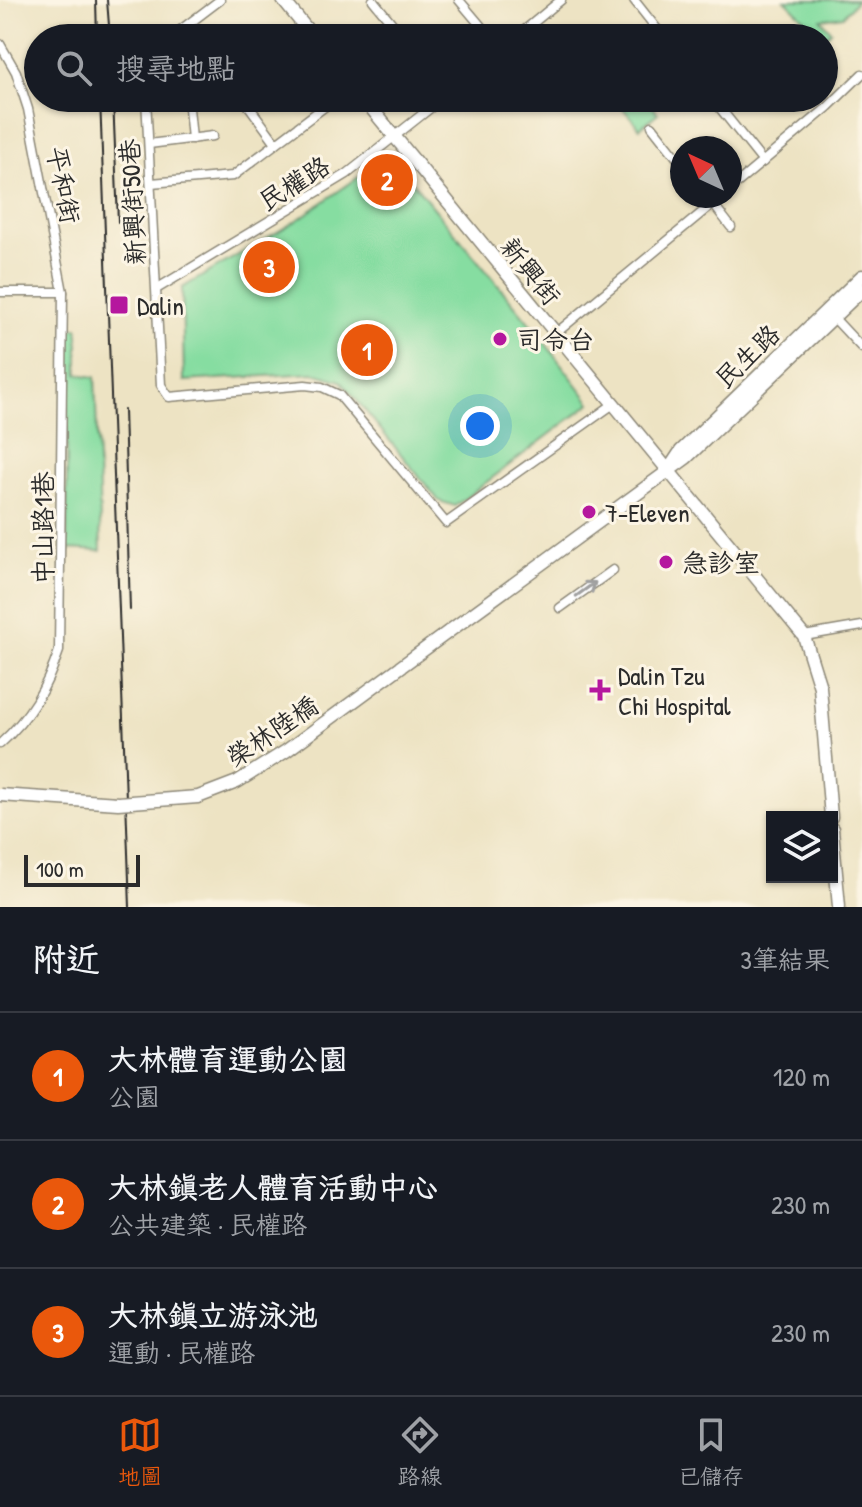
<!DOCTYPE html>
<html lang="zh-TW">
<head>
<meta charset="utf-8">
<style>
  body { margin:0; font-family:"Patrick Hand","LXGW WenKai TC",sans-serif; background:#20242c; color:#f1f3f6 }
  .controls { position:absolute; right:24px; bottom:24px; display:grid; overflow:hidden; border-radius:0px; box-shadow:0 2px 6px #0004 }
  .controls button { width:72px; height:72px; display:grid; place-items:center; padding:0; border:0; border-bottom:2px solid #363941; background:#171b24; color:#f1f3f6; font:40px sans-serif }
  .compass { position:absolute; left:670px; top:136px; width:72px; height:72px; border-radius:50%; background:#171b24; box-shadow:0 2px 6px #0004; rotate:316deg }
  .scale { position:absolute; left:24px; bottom:20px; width:116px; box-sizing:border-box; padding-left:8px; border:4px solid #2b2b2b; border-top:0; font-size:22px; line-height:28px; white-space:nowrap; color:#2b2b2b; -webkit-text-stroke:6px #fcf5e5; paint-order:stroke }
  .you { position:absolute; left:480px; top:426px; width:28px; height:28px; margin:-20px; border:6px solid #fff; border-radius:50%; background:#1a73e8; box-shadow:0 0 0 12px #1a73e833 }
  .badge { display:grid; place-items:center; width:52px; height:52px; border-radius:50%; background:#ea580c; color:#fff; font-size:26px; font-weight:700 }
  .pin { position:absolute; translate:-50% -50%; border:4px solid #fff; box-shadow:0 2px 8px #0006 }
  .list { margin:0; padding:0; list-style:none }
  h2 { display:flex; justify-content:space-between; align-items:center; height:104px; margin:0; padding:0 32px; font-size:34px }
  h2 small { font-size:26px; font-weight:400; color:#9ea1a6 }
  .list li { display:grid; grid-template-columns:52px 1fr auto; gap:24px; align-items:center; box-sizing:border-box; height:128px; padding:0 32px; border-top:2px solid #363941 }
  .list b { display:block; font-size:30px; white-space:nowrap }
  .list p { margin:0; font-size:26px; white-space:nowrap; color:#9ea1a6 }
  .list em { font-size:26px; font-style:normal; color:#9ea1a6 }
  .icon { flex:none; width:44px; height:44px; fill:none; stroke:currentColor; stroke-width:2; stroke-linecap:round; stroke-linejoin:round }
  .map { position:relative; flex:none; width:862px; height:907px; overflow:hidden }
  .search { position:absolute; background:#171b24; box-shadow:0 2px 6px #0004; left:24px; right:24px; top:24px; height:88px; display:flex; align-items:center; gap:20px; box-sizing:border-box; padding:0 28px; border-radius:44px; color:#9ea1a6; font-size:30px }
  .sheet { height:488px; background:#171b24 }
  nav { display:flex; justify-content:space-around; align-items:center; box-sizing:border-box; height:112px; border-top:2px solid #363941; background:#171b24; font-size:22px; color:#9ea1a6 }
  nav a { display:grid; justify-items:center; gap:4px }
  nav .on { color:#ea580c }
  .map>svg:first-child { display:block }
  .park { fill:#86dda1; stroke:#588466; stroke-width:2 }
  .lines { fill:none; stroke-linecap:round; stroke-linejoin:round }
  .street-casing { stroke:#8c8777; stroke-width:11 }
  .secondary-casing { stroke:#8c8777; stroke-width:15 }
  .street { stroke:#fff; stroke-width:8 }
  .secondary { stroke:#fff; stroke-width:12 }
  .rail { stroke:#2b2b2b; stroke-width:2 }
  .secondary-bridge-casing { stroke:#8c8777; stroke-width:15; stroke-linecap:butt }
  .secondary-bridge { stroke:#fff; stroke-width:12 }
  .oneway { stroke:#a0a0a0 }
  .poi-dot { fill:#b5179e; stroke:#fcf5e5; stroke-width:3 }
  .labels { text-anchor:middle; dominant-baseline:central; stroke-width:6; stroke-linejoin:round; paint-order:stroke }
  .street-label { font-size:26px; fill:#2b2b2b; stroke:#fcf5e5 }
  .poi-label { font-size:26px; fill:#2b2b2b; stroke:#fcf5e5; text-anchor:start }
</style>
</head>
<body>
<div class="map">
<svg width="862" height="907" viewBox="0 0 862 907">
  <rect width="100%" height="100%" fill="#fcf5e5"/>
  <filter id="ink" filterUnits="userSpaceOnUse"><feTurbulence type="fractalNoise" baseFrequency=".0125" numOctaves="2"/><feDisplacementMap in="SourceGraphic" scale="16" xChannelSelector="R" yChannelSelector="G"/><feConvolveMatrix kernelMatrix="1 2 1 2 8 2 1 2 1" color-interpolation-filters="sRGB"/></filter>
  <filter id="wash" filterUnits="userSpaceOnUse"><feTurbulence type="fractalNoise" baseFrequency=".006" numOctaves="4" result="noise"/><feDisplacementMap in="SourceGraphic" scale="32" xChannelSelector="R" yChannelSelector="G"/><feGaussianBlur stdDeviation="1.8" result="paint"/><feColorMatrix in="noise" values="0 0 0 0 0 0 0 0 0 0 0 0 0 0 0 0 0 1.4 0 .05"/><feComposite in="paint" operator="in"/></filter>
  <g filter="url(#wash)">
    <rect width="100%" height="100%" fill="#ede3c3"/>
    <g class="park">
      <polygon points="785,0 857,0 843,16 821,19 831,31 824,38"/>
      <polygon points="614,98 645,98 658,113 640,128"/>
      <polygon points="390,155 532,326 591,403 455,506 439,501 341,381 314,373 184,381 182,288 296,221"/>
      <polygon points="78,328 78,374 95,377 101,551 67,549 67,329"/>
    </g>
  </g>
  <g filter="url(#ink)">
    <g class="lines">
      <g class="street-casing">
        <g id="street">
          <polyline points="373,0 404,38"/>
          <polyline points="459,0 491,38"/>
          <polyline points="634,0 664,38"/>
          <polyline points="189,24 199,38"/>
          <polyline points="170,38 220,0"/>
          <polyline points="515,38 561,0"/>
          <path d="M0 44 16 72 28 109 63 292 59 651C46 689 30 717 0 744"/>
          <polyline points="146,98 161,385 169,397 305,385 322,387 339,395 446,523 612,405"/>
          <polyline points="188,98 192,139"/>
          <polyline points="243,98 276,143"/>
          <polyline points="712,98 763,162"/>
          <polyline points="249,106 259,98"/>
          <polyline points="652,126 682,164"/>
          <polyline points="149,144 213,136"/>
          <polyline points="151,183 233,176 336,98"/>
          <polyline points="730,189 828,107 862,74"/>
          <polyline points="707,196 731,227"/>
          <polyline points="158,288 347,174 443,98"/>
          <polyline points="0,292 63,292"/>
          <polyline points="833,317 862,348"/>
          <polyline points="555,334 722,196"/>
          <polyline points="560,608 613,570"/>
          <polyline points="804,636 862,626"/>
        </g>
      </g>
      <g class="secondary-casing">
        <g id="secondary">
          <polyline points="283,0 314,38"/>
          <polyline points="363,98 804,636 820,687 831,817"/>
          <polyline points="671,466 681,451 862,276"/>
          <polyline points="448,632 686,458 862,290"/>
          <polyline points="832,829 839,907"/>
        </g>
      </g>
      <use href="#street" class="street"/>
      <use href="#secondary" class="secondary"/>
      <g class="rail">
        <polyline points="96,0 97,38"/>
        <polyline points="107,0 110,38"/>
        <polyline points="100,98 130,907"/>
        <polyline points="113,98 118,222"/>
        <polyline points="124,410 130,610"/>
      </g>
      <g class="secondary-bridge-casing">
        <polyline id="secondary-bridge" points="0,795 118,803 198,797 237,782 286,751 448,632"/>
      </g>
      <use href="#secondary-bridge" class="secondary-bridge"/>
    </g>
    <defs><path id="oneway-shaft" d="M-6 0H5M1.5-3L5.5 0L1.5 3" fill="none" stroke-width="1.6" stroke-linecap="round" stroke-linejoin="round" transform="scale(2)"/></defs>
    <use class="oneway" href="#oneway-shaft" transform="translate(586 589) rotate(-36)"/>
  </g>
  <g class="poi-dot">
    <rect x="109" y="295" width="20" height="20" rx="4"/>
    <circle cx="500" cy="339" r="8"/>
    <circle cx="589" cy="512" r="8"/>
    <circle cx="666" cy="562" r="8"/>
    <path d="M596 678h8v8h8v8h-8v8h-8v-8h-8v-8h8z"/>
  </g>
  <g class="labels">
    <g class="street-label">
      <text transform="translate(294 183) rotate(-32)">民權路</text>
      <text transform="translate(64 185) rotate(79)">平和街</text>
      <text transform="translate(132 202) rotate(-93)">新興街50巷</text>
      <text transform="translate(531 271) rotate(51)">新興街</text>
      <text transform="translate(747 356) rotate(-44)">民生路</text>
      <text transform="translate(42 528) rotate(-90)">中山路1巷</text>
      <text transform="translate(272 731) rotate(-34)">榮林陸橋</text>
    </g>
    <g class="poi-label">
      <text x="137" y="305">Dalin</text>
      <text x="516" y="339">司令台</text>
      <text x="605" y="512">7-Eleven</text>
      <text x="682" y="562">急診室</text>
      <text x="618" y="675">Dalin Tzu<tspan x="618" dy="30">Chi Hospital</tspan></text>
    </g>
  </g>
</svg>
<div class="controls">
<button><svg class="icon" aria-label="layers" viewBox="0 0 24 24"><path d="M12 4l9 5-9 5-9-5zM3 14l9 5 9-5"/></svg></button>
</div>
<svg class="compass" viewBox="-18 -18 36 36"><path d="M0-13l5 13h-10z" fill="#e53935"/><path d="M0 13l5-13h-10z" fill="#9ea1a6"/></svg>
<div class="scale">100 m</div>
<div class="you"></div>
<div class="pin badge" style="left:367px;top:350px">1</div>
<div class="pin badge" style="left:387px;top:180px">2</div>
<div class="pin badge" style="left:269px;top:267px">3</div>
<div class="search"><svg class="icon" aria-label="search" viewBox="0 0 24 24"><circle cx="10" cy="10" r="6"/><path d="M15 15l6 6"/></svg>搜尋地點</div>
</div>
<section class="sheet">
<h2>附近<small>3筆結果</small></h2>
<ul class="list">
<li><span class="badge">1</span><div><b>大林體育運動公園</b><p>公園</p></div><em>120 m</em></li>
<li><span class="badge">2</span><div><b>大林鎮老人體育活動中心</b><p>公共建築 · 民權路</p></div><em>230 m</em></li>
<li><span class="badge">3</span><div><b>大林鎮立游泳池</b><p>運動 · 民權路</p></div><em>230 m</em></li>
</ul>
</section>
<nav>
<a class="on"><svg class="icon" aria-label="map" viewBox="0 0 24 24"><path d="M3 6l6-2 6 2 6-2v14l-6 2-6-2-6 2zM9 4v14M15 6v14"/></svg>地圖</a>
<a><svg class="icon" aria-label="directions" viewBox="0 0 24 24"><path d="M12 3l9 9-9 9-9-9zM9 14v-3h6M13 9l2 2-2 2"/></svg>路線</a>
<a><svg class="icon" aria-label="saved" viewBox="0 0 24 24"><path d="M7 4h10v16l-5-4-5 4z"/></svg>已儲存</a>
</nav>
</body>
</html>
